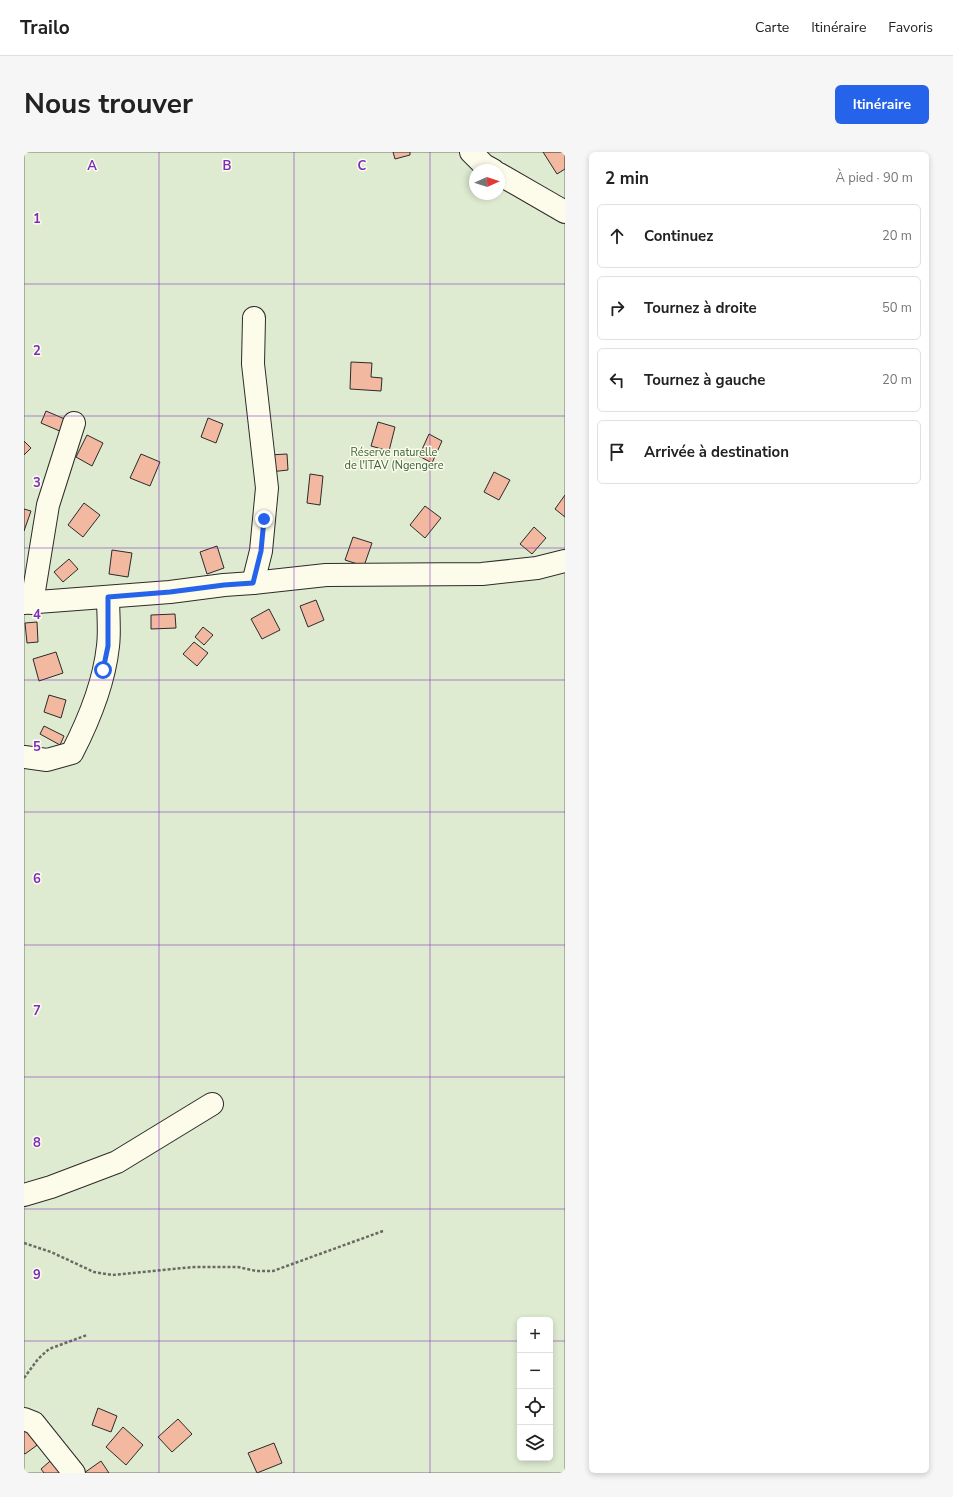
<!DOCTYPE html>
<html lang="fr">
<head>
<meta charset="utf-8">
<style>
  body { margin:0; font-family:"Nunito Sans",sans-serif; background:#f6f6f6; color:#222 }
  .controls { position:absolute; right:12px; bottom:12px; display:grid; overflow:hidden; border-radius:6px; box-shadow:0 2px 6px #0003 }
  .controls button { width:36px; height:36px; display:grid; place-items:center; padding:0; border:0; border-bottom:1px solid #e0e0e0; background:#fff; color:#222; font:20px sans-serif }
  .compass { position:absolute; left:445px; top:12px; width:36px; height:36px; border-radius:50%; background:#fff; box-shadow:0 2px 6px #0003; rotate:87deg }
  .stop { position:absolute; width:12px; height:12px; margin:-9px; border:3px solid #2563eb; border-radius:50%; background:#fff }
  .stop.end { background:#2563eb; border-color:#fff; box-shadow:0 1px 4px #0008 }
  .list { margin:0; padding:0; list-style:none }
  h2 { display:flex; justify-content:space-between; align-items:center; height:52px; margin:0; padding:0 16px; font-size:17px }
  h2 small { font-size:13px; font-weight:400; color:#767676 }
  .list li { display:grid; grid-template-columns:26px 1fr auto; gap:12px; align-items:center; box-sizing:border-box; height:64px; margin:0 8px 8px; padding:0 8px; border:1px solid #e0e0e0; border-radius:6px }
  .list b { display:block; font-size:15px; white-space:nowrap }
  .list em { font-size:13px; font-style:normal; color:#767676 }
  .icon { flex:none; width:22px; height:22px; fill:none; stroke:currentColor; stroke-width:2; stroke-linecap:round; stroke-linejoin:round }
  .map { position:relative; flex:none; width:541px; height:1321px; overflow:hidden; border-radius:6px }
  header { display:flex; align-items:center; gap:24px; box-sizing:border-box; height:56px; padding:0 20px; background:#fff; border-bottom:1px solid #e0e0e0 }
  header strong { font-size:19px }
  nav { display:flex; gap:22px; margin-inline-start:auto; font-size:14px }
  .intro { display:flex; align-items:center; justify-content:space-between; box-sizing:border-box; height:96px; padding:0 24px }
  h1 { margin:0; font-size:28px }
  .button { padding:10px 18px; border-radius:6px; background:#2563eb; color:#fff; font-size:14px; font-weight:700 }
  main { display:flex; gap:24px; padding:0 24px }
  aside { flex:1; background:#fff; border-radius:6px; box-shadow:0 2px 6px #0003 }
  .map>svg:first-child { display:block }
  .green { fill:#deebd1; stroke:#74746e; fill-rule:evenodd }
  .building { fill:#f2b8a0; stroke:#2b2b2b }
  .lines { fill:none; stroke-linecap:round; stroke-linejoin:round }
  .minor-casing { stroke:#2b2b2b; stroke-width:24 }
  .path { stroke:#6a6964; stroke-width:2.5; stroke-dasharray:3 2; stroke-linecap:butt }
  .minor { stroke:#fdfbea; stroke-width:22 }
  .route { stroke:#2563eb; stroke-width:5 }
  .grid { fill:none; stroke:#7b2cbf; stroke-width:1; stroke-opacity:0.55 }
  .labels { text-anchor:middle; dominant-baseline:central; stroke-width:3; stroke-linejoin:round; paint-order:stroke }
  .park-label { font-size:11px; fill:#34623c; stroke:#fdfbea }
  .grid-label { font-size:13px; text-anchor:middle; font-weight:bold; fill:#7b2cbf; stroke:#fdfbea; stroke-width:3; stroke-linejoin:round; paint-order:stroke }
</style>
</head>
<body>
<header>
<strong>Trailo</strong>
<nav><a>Carte</a><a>Itinéraire</a><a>Favoris</a></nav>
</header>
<div class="intro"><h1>Nous trouver</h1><a class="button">Itinéraire</a></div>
<main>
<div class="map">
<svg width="541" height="1321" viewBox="0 0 541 1321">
  <rect width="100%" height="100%" fill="#fdfbea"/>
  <path class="green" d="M0 0H541V1321H0ZM451 18H475V42H451ZM496 1168H526V1306H496Z"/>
  <g class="building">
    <polygon points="369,0 386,0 386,3 371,7"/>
    <polygon points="519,0 540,0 541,2 541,17 533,22"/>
    <polygon points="327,210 348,211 347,225 358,226 357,239 326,237"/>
    <polygon points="22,259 43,268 38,280 17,271"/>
    <polygon points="184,266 199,272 192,291 177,285"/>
    <polygon points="354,270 371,275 365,299 347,294"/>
    <polygon points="405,282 418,289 408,311 395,304"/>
    <polygon points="63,283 79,291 68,314 52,305"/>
    <polygon points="0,289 7,296 0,303"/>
    <polygon points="117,302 136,310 126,334 106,326"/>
    <polygon points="263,302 264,318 246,320 245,303"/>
    <polygon points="470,320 486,328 475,348 460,340"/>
    <polygon points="286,322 299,324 296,353 283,351"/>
    <polygon points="541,343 541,365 531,357"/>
    <polygon points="60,351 76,363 59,385 44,373"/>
    <polygon points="401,354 417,366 401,386 386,373"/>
    <polygon points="0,357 7,359 0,379"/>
    <polygon points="510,375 522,386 508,402 496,392"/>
    <polygon points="329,385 348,391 340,414 321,408"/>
    <polygon points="193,394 200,416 183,422 176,400"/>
    <polygon points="88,398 108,401 104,425 85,422"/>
    <polygon points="45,407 54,417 39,430 30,420"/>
    <polygon points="292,448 300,468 284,475 276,454"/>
    <polygon points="245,457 256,478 238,487 227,467"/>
    <polygon points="151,462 152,476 127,477 127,463"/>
    <polygon points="13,470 14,490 3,491 1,471"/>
    <polygon points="179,475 189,483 180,493 171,485"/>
    <polygon points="170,490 184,501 173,514 159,502"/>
    <polygon points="32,500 39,521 15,529 9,507"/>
    <polygon points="25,543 42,548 37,566 20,560"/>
    <polygon points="20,574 40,584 36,593 16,582"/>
    <polygon points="74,1256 93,1264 87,1280 68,1273"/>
    <polygon points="154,1267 168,1282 148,1300 134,1285"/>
    <polygon points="0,1275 16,1291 1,1302 0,1301"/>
    <polygon points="99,1275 119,1293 102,1313 82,1295"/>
    <polygon points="250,1291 258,1311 233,1321 224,1301"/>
    <polygon points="32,1304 36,1321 20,1321 17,1317"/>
    <polygon points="77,1309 85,1321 60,1321"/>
  </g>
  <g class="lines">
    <g class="minor-casing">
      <g id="minor">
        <polyline points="447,0 460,13 469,18"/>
        <polyline points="475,22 541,60"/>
        <polyline points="229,431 237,399 243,336 229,212 230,166"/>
        <polyline points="0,451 146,440 200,433 229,431 302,423 458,422 513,416 541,409"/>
        <polyline points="8,451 24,353 50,271"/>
        <path d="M0 605 23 608 48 601C65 568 80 532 84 494 86 478 84 461 84 445"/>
        <polyline points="0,1043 27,1035 93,1010 188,952"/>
        <polyline points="0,1267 10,1271 50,1321"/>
      </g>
    </g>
    <g class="path">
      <polyline points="0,1091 27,1100 70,1120 88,1123 170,1115 214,1115 232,1119 249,1119 359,1079"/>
      <polyline points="0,1226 14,1207 25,1197 63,1183"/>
    </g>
    <use href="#minor" class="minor"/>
  </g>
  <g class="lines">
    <polyline class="route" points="79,518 84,494 84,445 146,440 200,433 229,431 237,399 240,367"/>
  </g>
  <path class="grid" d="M135 0V1321M270 0V1321M406 0V1321M0 132H541M0 264H541M0 396H541M0 528H541M0 660H541M0 793H541M0 925H541M0 1057H541M0 1189H496M526 1189H541"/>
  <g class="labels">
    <g class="park-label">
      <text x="370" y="300">Réserve naturelle<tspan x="370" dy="13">de l'ITAV (Ngengere</tspan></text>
    </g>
  </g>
  <g class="grid-label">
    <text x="68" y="18">A</text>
    <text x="203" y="18">B</text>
    <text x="338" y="18">C</text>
    <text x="13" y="71">1</text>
    <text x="13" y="203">2</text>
    <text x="13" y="335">3</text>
    <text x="13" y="467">4</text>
    <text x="13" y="599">5</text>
    <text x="13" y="731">6</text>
    <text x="13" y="863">7</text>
    <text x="13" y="995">8</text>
    <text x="13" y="1127">9</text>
  </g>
</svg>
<div class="controls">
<button>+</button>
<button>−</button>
<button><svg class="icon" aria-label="locate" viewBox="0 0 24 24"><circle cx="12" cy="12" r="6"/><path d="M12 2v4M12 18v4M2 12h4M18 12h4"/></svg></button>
<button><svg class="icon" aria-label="layers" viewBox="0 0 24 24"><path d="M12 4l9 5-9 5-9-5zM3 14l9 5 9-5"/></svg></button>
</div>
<svg class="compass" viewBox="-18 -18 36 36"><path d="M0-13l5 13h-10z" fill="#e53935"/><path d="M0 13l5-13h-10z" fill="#767676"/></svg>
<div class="stop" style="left:79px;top:518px"></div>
<div class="stop end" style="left:240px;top:367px"></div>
</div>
<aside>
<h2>2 min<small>À pied · 90 m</small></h2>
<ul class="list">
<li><svg class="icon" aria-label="ahead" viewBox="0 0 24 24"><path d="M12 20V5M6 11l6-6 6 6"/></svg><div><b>Continuez</b></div><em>20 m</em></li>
<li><svg class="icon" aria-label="right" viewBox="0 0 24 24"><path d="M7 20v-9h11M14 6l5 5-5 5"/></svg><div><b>Tournez à droite</b></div><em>50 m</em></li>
<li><svg class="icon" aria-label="left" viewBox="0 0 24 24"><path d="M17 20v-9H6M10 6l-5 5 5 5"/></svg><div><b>Tournez à gauche</b></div><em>20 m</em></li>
<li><svg class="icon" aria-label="arrive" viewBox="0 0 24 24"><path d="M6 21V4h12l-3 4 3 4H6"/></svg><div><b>Arrivée à destination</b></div></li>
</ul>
</aside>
</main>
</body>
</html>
